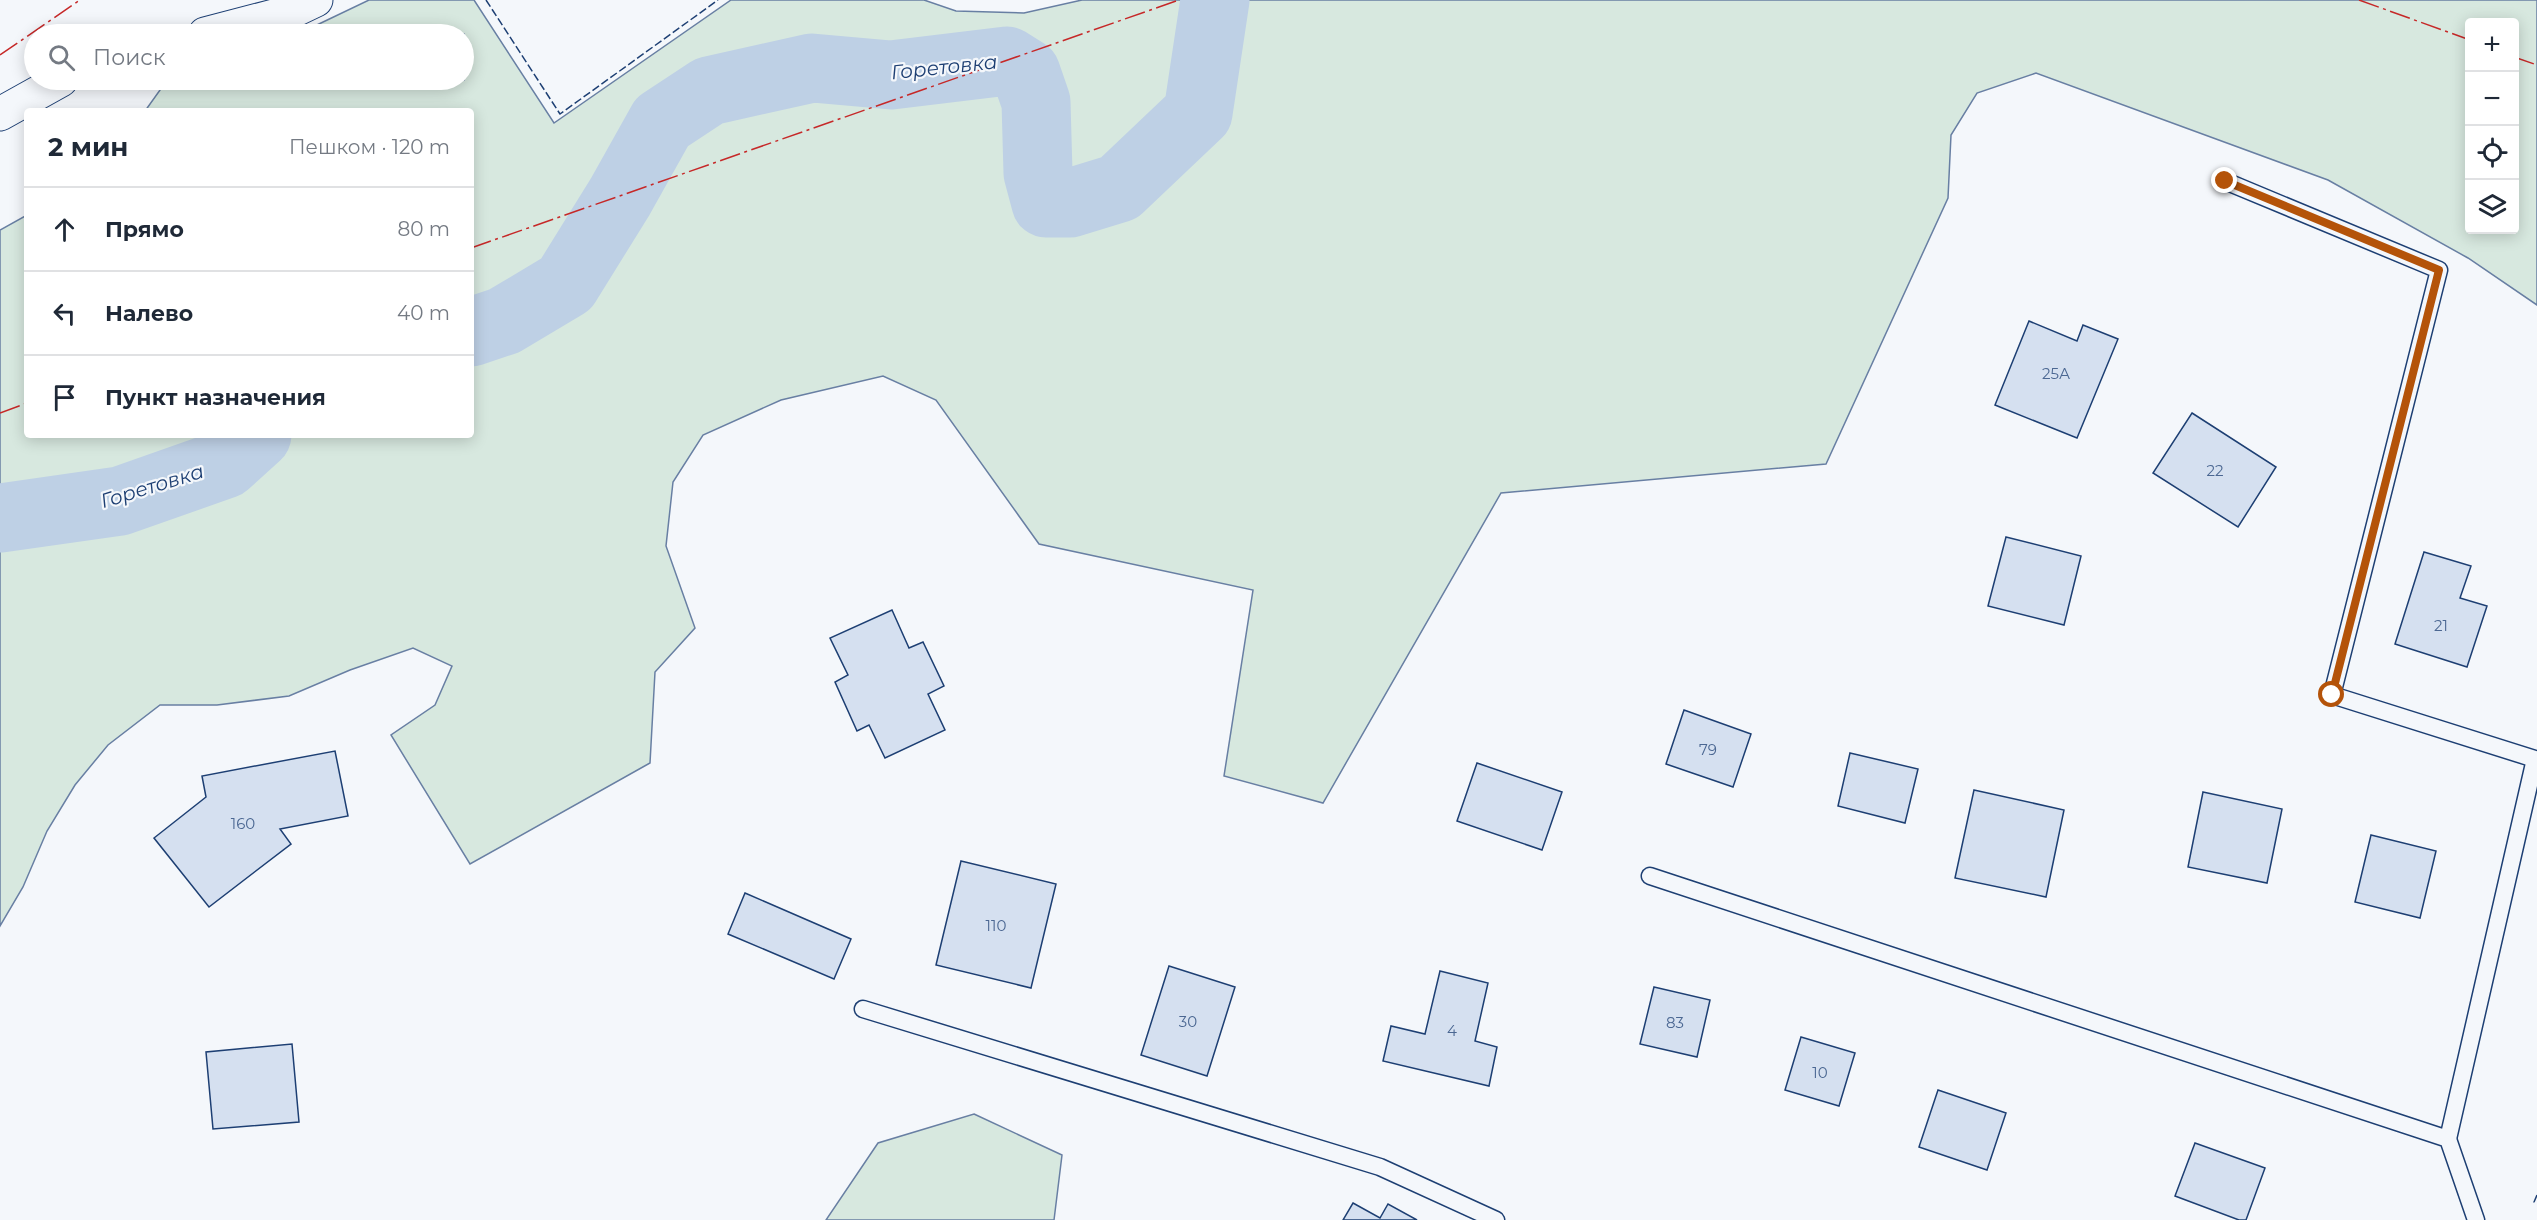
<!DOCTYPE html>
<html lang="ru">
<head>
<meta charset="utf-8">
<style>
  body { margin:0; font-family:Montserrat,sans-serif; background:#f6f6f7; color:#1f2937 }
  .controls { position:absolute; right:18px; top:18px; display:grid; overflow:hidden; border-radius:6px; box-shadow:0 3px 15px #0003 }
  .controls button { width:54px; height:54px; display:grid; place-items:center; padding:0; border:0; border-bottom:2px solid #e0e1e3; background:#fff; color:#1f2937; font:30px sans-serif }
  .stop { position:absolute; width:18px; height:18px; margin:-14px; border:4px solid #b45309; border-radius:50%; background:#fff }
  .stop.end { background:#b45309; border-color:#fff; box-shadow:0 2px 6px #0008 }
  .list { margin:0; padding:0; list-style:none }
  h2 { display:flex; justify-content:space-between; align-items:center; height:78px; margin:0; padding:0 24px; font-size:26px }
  h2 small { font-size:20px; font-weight:400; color:#747a83 }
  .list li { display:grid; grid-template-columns:39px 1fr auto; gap:18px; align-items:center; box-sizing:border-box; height:84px; padding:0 24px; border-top:2px solid #e0e1e3 }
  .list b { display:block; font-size:22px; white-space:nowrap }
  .list em { font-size:20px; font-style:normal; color:#747a83 }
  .icon { flex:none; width:33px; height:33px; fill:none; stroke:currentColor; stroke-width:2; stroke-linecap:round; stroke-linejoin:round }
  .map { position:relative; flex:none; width:2537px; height:1220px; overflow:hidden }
  .search { position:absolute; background:#fff; box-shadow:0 3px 15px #0003; left:24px; top:24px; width:450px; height:66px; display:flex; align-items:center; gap:15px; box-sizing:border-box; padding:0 21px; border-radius:33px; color:#747a83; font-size:22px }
  .panel { position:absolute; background:#fff; box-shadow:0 3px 15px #0003; left:24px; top:108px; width:450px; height:330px; border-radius:6px }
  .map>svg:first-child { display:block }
  .green { fill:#d7e8df; stroke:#687fa3; stroke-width:1.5; fill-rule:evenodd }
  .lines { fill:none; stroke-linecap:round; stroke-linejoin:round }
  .river { stroke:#bed0e5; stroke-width:69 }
  .building { fill:#d5e0f0; stroke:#1d3f73; stroke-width:1.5 }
  .service-casing { stroke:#1d3f73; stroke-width:19 }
  .minor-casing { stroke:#1d3f73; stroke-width:35 }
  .service { stroke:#f4f7fb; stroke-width:16 }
  .minor { stroke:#f4f7fb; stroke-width:33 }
  .fence { stroke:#1d3f73; stroke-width:1.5; stroke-dasharray:8 3; stroke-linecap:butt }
  .power { stroke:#c62828; stroke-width:1.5; stroke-dasharray:21 4.5 3 4.5; stroke-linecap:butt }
  .route { stroke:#b45309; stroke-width:8 }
  .labels { text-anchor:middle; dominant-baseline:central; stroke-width:4.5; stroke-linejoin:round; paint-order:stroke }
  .number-label { font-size:15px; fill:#4b6792 }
  .water-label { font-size:20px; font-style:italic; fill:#1d3f73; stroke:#f4f7fb }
</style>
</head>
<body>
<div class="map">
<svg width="2537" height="1220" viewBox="0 0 2537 1220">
  <rect width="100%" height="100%" fill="#f4f7fb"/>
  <g class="green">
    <path d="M369 0H474L554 123 731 0H924L956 11 1024 13 1082 0H2537V305L2468 258 2328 180 2036 73 1977 93 1951 135 1948 198 1826 464 1501 493 1323 803 1224 776 1253 590 1039 544 936 400 883 376 781 400 703 435 673 482 666 546 695 628 655 672 650 763 470 864 391 735 435 705 452 666 413 648 350 670 289 696 217 705H160L108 745 75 785 47 831 23 887 0 926V230L27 215V435H471V111H145L160 90 175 80H464V34H298ZM2470 22H2514V230H2470Z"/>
    <polygon points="974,1114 1062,1155 1054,1220 826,1220 878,1143"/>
  </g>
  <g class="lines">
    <g class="river">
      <polyline points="471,332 504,321 566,284 620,197 662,122 709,91 812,68 891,75 1007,61 1026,73 1036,102 1038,173 1046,203 1070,203 1119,188 1198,113 1215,0"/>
      <polyline points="0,518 120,501 225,464 257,435"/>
    </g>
  </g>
  <g class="building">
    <polygon points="2029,321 2077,341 2083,325 2118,339 2077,438 1995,405"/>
    <polygon points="2192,413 2276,467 2238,527 2153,473"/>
    <polygon points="2006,537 2081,556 2064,625 1988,606"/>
    <polygon points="2424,552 2471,566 2460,598 2487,606 2467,667 2395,644"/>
    <polygon points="892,610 909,648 923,642 944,686 928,694 945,730 885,758 869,725 857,731 835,682 848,675 830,638"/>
    <polygon points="1684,710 1751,734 1733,787 1666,764"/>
    <polygon points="335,751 348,816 280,829 291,844 209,907 154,838 206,797 202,776"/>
    <polygon points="1850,753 1918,769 1905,823 1838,806"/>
    <polygon points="1477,763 1562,792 1542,850 1457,821"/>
    <polygon points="1974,790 2064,810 2046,897 1955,878"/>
    <polygon points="2203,792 2282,809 2267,883 2188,867"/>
    <polygon points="2371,835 2436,851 2420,918 2355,902"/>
    <polygon points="961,861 1056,884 1031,988 936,965"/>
    <polygon points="745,893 851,939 834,979 728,934"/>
    <polygon points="1169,966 1235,987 1207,1076 1141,1055"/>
    <polygon points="1440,971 1488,983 1475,1041 1497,1047 1489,1086 1383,1061 1391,1026 1425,1034"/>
    <polygon points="1654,987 1710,1000 1697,1057 1640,1044"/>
    <polygon points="1801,1037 1855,1053 1839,1106 1785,1090"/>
    <polygon points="292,1044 299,1122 213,1129 206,1052"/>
    <polygon points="1938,1090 2006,1113 1987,1170 1919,1147"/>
    <polygon points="2195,1143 2265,1168 2246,1220 2239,1220 2175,1196"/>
    <polygon points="1353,1203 1380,1218 1388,1204 1417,1220 1343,1220"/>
  </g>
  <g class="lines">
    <g class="service-casing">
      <g id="service">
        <polyline points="2225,181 2439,270 2332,695 2535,759 2448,1139"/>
        <polyline points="1650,876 2448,1139 2476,1220"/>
        <polyline points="863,1009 1380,1167 1496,1220"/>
      </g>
    </g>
    <g class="minor-casing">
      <g id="minor">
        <polyline points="205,34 293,11 316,0"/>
        <polyline points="0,114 61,80"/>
      </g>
    </g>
    <use href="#service" class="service"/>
    <use href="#minor" class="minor"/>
    <g class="fence">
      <polyline points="486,0 560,114 718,0"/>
      <polyline points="2537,1195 2534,1202 2537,1203"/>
    </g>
    <g class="power">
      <polyline points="2359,0 2470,40"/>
      <polyline points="0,55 80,0"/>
      <polyline points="2514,57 2537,65"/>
      <polyline points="471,248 1179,0"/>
      <polyline points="0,413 27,403"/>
    </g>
  </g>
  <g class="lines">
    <polyline class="route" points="2225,181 2439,270 2332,695"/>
  </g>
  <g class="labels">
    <g class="number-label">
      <text x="2056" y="373">25А</text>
      <text x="2215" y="470">22</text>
      <text x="2441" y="625">21</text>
      <text x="1708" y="749">79</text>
      <text x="243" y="823">160</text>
      <text x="996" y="925">110</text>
      <text x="1188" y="1021">30</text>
      <text x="1675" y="1022">83</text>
      <text x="1452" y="1030">4</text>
      <text x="1820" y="1072">10</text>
    </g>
    <g class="water-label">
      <text transform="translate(944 67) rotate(-6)">Горетовка</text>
      <text transform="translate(152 486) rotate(-17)">Горетовка</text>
    </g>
  </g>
</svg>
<div class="controls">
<button>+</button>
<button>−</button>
<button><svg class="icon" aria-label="locate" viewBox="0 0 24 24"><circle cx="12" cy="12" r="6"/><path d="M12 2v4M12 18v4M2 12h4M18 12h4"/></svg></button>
<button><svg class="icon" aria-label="layers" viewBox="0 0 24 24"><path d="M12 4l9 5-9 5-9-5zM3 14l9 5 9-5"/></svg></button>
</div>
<div class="stop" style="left:2332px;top:695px"></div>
<div class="stop end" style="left:2225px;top:181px"></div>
<div class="search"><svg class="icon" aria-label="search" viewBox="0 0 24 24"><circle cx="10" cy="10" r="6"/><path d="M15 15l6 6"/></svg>Поиск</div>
<section class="panel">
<h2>2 мин<small>Пешком · 120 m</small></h2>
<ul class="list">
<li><svg class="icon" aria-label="ahead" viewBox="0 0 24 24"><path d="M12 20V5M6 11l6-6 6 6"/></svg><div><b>Прямо</b></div><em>80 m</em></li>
<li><svg class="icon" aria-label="left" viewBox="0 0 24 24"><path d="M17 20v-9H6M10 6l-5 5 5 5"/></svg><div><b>Налево</b></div><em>40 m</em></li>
<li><svg class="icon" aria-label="arrive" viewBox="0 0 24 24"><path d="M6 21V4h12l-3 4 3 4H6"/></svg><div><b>Пункт назначения</b></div></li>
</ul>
</section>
</div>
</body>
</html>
